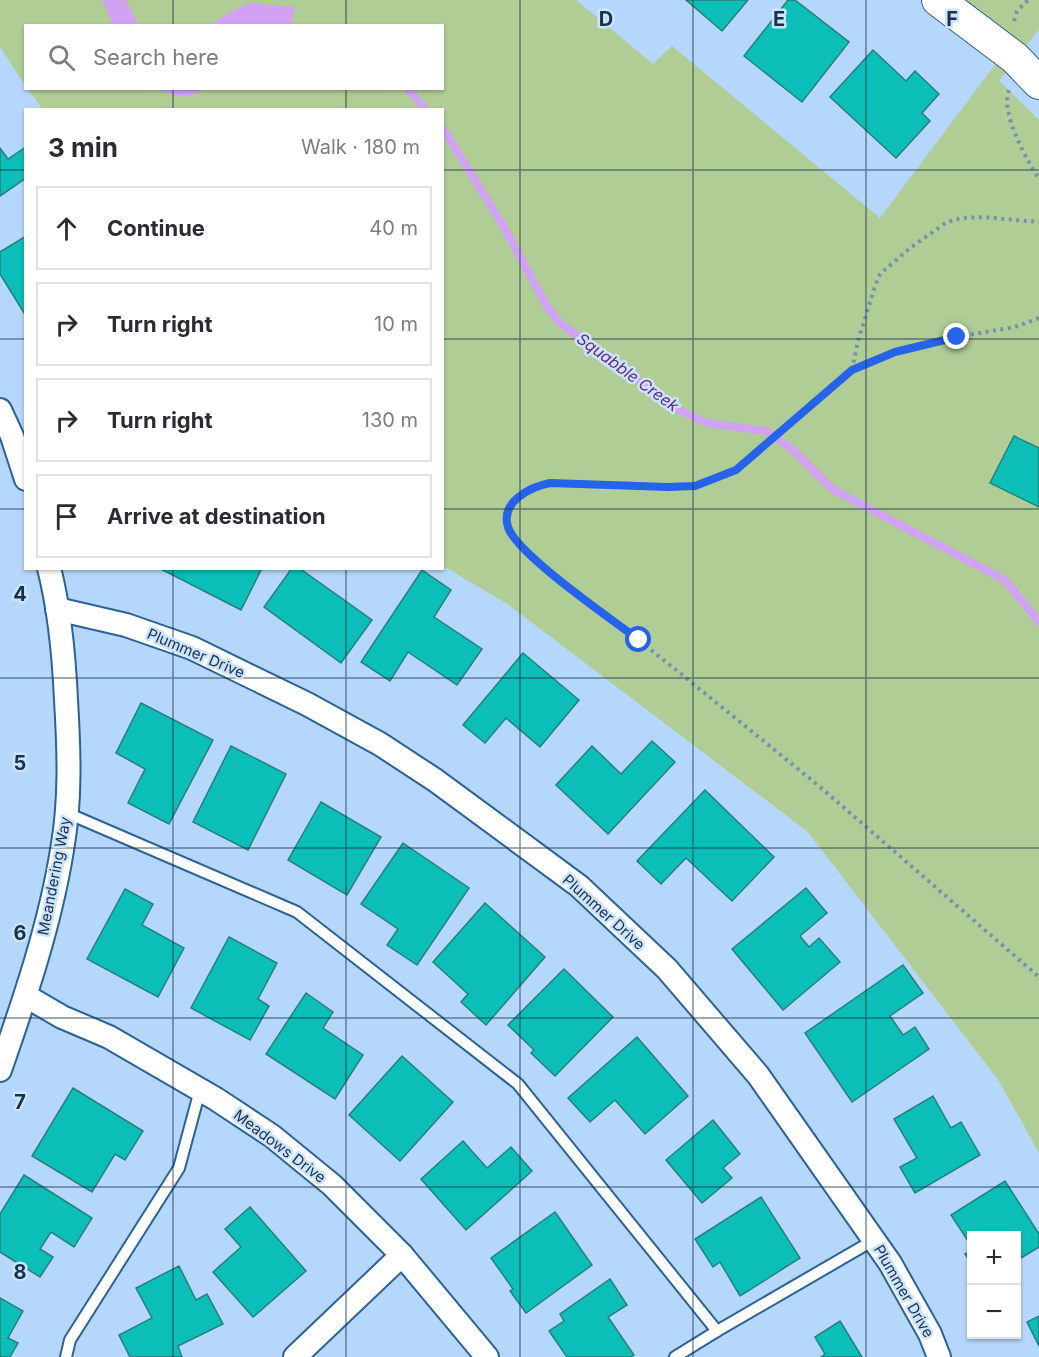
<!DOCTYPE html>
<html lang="en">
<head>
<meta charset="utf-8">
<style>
  body { margin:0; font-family:Inter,sans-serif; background:#f2f2f3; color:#2b2b33 }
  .controls { position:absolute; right:18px; bottom:18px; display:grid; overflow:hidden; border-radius:0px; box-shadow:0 2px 4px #0004 }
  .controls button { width:54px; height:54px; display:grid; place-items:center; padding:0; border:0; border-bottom:2px solid #e1e1e2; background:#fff; color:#2b2b33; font:30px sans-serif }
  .stop { position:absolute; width:18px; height:18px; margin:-14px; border:4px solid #2563eb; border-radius:50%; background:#fff }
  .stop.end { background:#2563eb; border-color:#fff; box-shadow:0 2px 6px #0008 }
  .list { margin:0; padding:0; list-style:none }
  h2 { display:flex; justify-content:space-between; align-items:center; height:78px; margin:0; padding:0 24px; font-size:26px }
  h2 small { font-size:20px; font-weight:400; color:#7c7c81 }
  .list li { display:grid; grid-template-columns:39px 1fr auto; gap:18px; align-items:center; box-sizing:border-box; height:84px; margin:0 12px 12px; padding:0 12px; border:2px solid #e1e1e2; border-radius:0px }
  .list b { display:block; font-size:22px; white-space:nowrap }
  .list em { font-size:20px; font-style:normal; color:#7c7c81 }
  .icon { flex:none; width:33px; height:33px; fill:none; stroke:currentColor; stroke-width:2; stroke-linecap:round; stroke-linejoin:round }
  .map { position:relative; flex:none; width:1039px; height:1357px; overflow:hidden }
  .search { position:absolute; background:#fff; box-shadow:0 2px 4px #0004; left:24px; top:24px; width:420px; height:66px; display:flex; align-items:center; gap:15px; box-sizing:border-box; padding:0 21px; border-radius:0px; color:#7c7c81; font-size:22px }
  .panel { position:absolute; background:#fff; box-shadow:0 2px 4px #0004; left:24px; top:108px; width:420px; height:462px; border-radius:0px }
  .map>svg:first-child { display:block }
  .green { fill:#b0cd95 }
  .water { fill:#d1a2f4 }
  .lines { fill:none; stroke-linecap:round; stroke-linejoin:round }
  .stream { stroke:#d1a2f4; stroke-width:8 }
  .building { fill:#0bbeb7; stroke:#25807c; stroke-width:1.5 }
  .lane-casing { stroke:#2b6297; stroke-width:14 }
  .street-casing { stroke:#2b6297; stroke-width:26 }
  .secondary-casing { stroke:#2b6297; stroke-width:34 }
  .path { stroke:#7492b0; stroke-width:4; stroke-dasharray:3 4.5; stroke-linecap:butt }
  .lane { stroke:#fff; stroke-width:10 }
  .street { stroke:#fff; stroke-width:22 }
  .secondary { stroke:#fff; stroke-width:32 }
  .route { stroke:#2563eb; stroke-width:8 }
  .grid { fill:none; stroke:#193148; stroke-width:1.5; stroke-opacity:0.55 }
  .labels { text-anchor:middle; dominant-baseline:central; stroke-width:5; stroke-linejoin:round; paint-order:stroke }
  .street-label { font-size:15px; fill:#193148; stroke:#cce3fc }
  .water-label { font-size:16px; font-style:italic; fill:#642887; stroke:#cce3fc }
  .grid-label { font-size:20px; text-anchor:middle; font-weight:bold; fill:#193148; stroke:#cce3fc; stroke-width:5; stroke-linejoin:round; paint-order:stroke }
</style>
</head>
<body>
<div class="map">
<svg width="1039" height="1357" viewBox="0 0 1039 1357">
  <rect width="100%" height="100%" fill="#b5d7fb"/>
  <polygon class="green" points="0,0 576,0 653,64 672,46 880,218 1012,42 956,0 1039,0 1039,29 999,81 1039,120 1039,1153 999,1081 808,832 506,603 443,566 442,110 42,109 28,89 442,88 442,26 26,26 25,85 0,47"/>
  <g class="water">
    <polygon points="102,0 126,0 139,25 113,25"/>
    <polygon points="248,3 295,7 291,25 214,25 217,20"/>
    <path d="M157 89H205C190 98 173 97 157 89Z"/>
  </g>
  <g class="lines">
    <g class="stream">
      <polyline points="407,88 426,110"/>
      <polyline points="442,127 504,227 548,308 560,323 677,409 707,423 766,431 792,449 832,489 1005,580 1039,622"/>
    </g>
  </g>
  <g class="building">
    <polygon points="686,0 748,0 722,31"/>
    <polygon points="788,0 795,0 849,42 802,102 744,56"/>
    <polygon points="873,50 906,81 915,71 939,94 922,113 930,121 896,158 830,97"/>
    <polygon points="26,147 26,178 0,196 0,148 8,159"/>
    <polygon points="26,236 26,316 0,274 0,252"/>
    <polygon points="1014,436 1039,448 1039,507 990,483"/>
    <polygon points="159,568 262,568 241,610"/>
    <polygon points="292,568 299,568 372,620 341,663 264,607"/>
    <polygon points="422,570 451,590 434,617 482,649 457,685 408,652 390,681 361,662"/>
    <polygon points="523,653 579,700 540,747 506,718 485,743 463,725"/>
    <polygon points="141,703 213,740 169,824 128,803 145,769 116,753"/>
    <polygon points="652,741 675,762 608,834 556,785 592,746 621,774"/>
    <polygon points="231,746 286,774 248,850 193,822"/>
    <polygon points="705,790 774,857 732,901 686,858 661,884 637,861"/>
    <polygon points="321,802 381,837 347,895 288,860"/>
    <polygon points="403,843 469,888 417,965 387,945 398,929 361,904"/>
    <polygon points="806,888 827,913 800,936 809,947 819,938 840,962 783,1010 732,949"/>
    <polygon points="125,889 153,904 142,925 184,948 158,997 87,959"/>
    <polygon points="485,903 545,957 486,1025 461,1002 468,994 433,962"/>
    <polygon points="229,937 277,963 258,999 269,1006 250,1040 191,1008"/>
    <polygon points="903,965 923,993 890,1016 903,1035 915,1027 929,1049 852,1102 805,1033"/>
    <polygon points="564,969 613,1017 555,1076 531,1053 534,1050 508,1025"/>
    <polygon points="306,993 333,1012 323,1028 363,1055 335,1099 266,1054"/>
    <polygon points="637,1037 688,1096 645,1134 615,1100 590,1122 568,1098"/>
    <polygon points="402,1056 453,1102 400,1161 349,1115"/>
    <polygon points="73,1088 143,1131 125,1160 115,1154 92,1192 32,1156"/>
    <polygon points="933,1096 951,1128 961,1122 980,1155 915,1193 900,1167 917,1158 894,1119"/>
    <polygon points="713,1120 740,1154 723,1168 732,1178 702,1203 666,1160"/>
    <polygon points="463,1141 487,1168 511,1147 532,1171 466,1230 421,1179"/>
    <polygon points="24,1175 92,1218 74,1247 51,1232 40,1249 53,1257 40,1277 0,1252 0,1214"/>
    <polygon points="1005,1181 1039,1234 1039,1247 1016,1261 1016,1236 972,1236 972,1247 951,1215"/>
    <polygon points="761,1197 800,1258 740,1296 720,1262 713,1267 695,1239"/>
    <polygon points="250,1207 306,1271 253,1317 213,1272 241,1247 225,1229"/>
    <polygon points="555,1212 592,1265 526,1313 510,1291 513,1289 491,1258"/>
    <polygon points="972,1250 972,1265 965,1254"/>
    <polygon points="179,1266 196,1300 207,1294 223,1324 178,1346 182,1357 130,1357 119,1335 152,1318 136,1288"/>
    <polygon points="610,1279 627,1305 608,1317 634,1355 631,1357 567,1357 549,1331 564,1321 560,1314"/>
    <polygon points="0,1298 23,1311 8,1338 18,1343 10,1357 0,1357"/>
    <polygon points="1039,1316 1039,1346 1027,1322"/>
    <polygon points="840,1321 862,1357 821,1357 825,1354 815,1337"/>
  </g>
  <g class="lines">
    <g class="lane-casing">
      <g id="lane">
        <polyline points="67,813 297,912 518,1084 717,1331 874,1240"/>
        <polyline points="66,1357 70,1340 179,1168 200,1090"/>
        <polyline points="675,1357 717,1331"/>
      </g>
    </g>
    <g class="street-casing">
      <g id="street">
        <polyline points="0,410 12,436 26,479"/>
        <polyline points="57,609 126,625 192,648 307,704 380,744 435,780 579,886 667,969 758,1075 890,1263 930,1334 939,1357"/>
        <polyline points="26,996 62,1017 109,1037 216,1099 272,1136 332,1185 402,1255 487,1357"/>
        <path d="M0 1070C25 998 50 925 62 850 71 800 69 750 66 700 64 656 60 611 49 568"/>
        <polyline points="295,1357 402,1255"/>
      </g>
    </g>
    <g class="secondary-casing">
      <polyline id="secondary" points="938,0 1015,58 1039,83"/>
    </g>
    <g class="path">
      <polyline points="1014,21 1017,11 1028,0"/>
      <path d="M1009 90C1000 112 1026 159 1039 179"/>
      <path d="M1039 318 1015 327 957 337 895 352 852 370 737 470 695 486 668 487 550 483C508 492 493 518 525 551L670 665 819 786 1039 977"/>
      <polyline points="852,370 858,341 875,286 880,274 910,248 947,222 962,218 982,217 1039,222"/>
    </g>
    <use href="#lane" class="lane"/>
    <use href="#street" class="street"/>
    <use href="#secondary" class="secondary"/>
  </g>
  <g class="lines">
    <path class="route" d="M639 640C613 620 516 554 508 527 500 502 530 487 550 483L668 487 695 486 736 470 852 370 895 352 957 337"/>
  </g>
  <path class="grid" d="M173 0V26M346 0V26M520 0V1357M693 0V1357M866 0V1357M173 88V110M346 88V110M0 170H26M442 170H1039M0 339H26M442 339H1039M0 509H26M442 509H1039M173 568V1357M346 568V1357M0 678H1039M0 848H1039M0 1018H1039M0 1187H1039"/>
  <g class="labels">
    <g class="street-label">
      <text transform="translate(196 653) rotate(23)">Plummer Drive</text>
      <text transform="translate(54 876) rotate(-79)">Meandering Way</text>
      <text transform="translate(604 912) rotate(42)">Plummer Drive</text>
      <text transform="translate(280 1146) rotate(37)">Meadows Drive</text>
      <text transform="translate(904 1291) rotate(60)">Plummer Drive</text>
    </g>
    <g class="water-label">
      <text transform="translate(628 372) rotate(36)">Squabble Creek</text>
    </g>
  </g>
  <g class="grid-label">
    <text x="606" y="26">D</text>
    <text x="779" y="26">E</text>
    <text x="952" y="26">F</text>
    <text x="20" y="601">4</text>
    <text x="20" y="770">5</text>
    <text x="20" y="940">6</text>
    <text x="20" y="1109">7</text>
    <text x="20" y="1279">8</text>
  </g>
</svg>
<div class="controls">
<button>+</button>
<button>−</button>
</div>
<div class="stop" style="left:639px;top:640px"></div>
<div class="stop end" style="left:957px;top:337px"></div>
<div class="search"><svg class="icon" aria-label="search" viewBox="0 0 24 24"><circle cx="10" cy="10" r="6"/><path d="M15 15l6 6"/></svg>Search here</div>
<section class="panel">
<h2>3 min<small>Walk · 180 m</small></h2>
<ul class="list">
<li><svg class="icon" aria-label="ahead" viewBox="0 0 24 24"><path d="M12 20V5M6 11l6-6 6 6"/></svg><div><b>Continue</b></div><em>40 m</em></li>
<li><svg class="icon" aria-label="right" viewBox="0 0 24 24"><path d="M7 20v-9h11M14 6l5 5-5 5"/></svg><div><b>Turn right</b></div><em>10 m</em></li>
<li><svg class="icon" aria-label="right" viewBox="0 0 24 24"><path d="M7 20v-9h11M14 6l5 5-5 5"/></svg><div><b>Turn right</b></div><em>130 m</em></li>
<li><svg class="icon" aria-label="arrive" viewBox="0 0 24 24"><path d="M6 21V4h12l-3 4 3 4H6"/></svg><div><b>Arrive at destination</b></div></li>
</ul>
</section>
</div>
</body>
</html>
